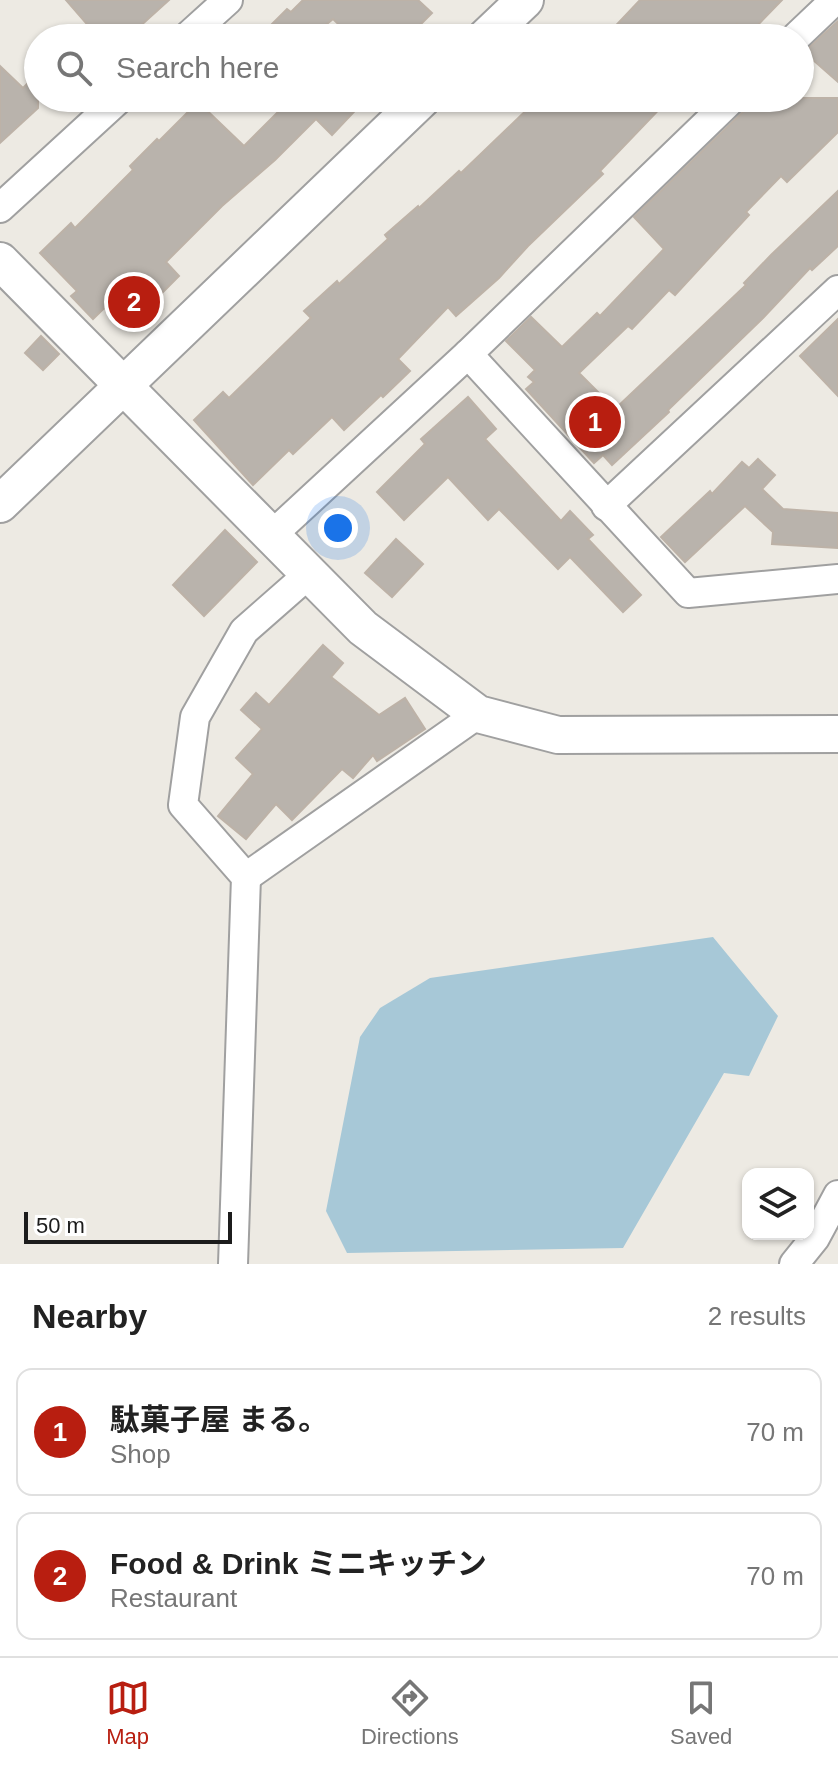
<!DOCTYPE html>
<html lang="en">
<head>
<meta charset="utf-8">
<style>
  body { margin:0; font-family:Helvetica,"Noto Sans JP",sans-serif; background:#f6f6f6; color:#222 }
  .controls { position:absolute; right:24px; bottom:24px; display:grid; overflow:hidden; border-radius:16px; box-shadow:0 2px 6px #0004 }
  .controls button { width:72px; height:72px; display:grid; place-items:center; padding:0; border:0; border-bottom:2px solid #e0e0e0; background:#fff; color:#222; font:40px sans-serif }
  .scale { position:absolute; left:24px; bottom:20px; width:208px; box-sizing:border-box; padding-left:8px; border:4px solid #1c1c1c; border-top:0; font-size:22px; line-height:28px; white-space:nowrap; color:#1c1c1c; -webkit-text-stroke:6px #fff; paint-order:stroke }
  .you { position:absolute; left:338px; top:528px; width:28px; height:28px; margin:-20px; border:6px solid #fff; border-radius:50%; background:#1a73e8; box-shadow:0 0 0 12px #1a73e833 }
  .badge { display:grid; place-items:center; width:52px; height:52px; border-radius:50%; background:#b81e10; color:#fff; font-size:26px; font-weight:700 }
  .pin { position:absolute; translate:-50% -50%; border:4px solid #fff; box-shadow:0 2px 8px #0006 }
  .list { margin:0; padding:0; list-style:none }
  h2 { display:flex; justify-content:space-between; align-items:center; height:104px; margin:0; padding:0 32px; font-size:34px }
  h2 small { font-size:26px; font-weight:400; color:#767676 }
  .list li { display:grid; grid-template-columns:52px 1fr auto; gap:24px; align-items:center; box-sizing:border-box; height:128px; margin:0 16px 16px; padding:0 16px; border:2px solid #e0e0e0; border-radius:16px }
  .list b { display:block; font-size:30px; white-space:nowrap }
  .list p { margin:0; font-size:26px; white-space:nowrap; color:#767676 }
  .list em { font-size:26px; font-style:normal; color:#767676 }
  .icon { flex:none; width:44px; height:44px; fill:none; stroke:currentColor; stroke-width:2; stroke-linecap:round; stroke-linejoin:round }
  .map { position:relative; flex:none; width:838px; height:1264px; overflow:hidden }
  .search { position:absolute; background:#fff; box-shadow:0 2px 6px #0004; left:24px; right:24px; top:24px; height:88px; display:flex; align-items:center; gap:20px; box-sizing:border-box; padding:0 28px; border-radius:44px; color:#767676; font-size:30px }
  .sheet { height:392px; background:#fff }
  nav { display:flex; justify-content:space-around; align-items:center; box-sizing:border-box; height:112px; border-top:2px solid #e0e0e0; background:#fff; font-size:22px; color:#767676 }
  nav a { display:grid; justify-items:center; gap:4px }
  nav .on { color:#b81e10 }
  .map>svg:first-child { display:block }
  .water { fill:#a7c8d7 }
  .building { fill:#b9b3ac; stroke:#bdb2a7; stroke-width:2 }
  .lines { fill:none; stroke-linecap:round; stroke-linejoin:round }
  .minor-casing { stroke:#a0a0a0; stroke-width:32 }
  .tertiary-casing { stroke:#a0a0a0; stroke-width:40 }
  .minor { stroke:#fff; stroke-width:28 }
  .tertiary { stroke:#fff; stroke-width:36 }
</style>
</head>
<body>
<div class="map">
<svg width="838" height="1264" viewBox="0 0 838 1264">
  <rect width="100%" height="100%" fill="#edeae3"/>
  <polygon class="water" points="713,937 778,1016 749,1076 724,1073 623,1248 347,1253 326,1211 360,1037 380,1008 430,978"/>
  <g class="building">
    <polygon points="66,0 169,0 127,38 99,38"/>
    <polygon points="303,0 418,0 432,13 407,38 353,38 333,19 310,38 258,38 287,9 291,12"/>
    <polygon points="640,0 782,0 748,35 737,24 724,38 604,38"/>
    <polygon points="838,21 838,82 804,52"/>
    <polygon points="0,66 23,88 38,73 38,108 0,143"/>
    <polygon points="292,98 367,98 332,135 316,119 275,160 222,206 166,262 179,276 158,297 137,276 93,319 71,296 77,291 40,253 71,223 75,228 133,170 130,166 157,139 159,141 198,102 244,146"/>
    <polygon points="539,98 670,98 600,171 603,174 528,246 499,278 456,316 448,307 398,359 410,371 383,397 381,395 344,430 332,417 293,454 289,450 253,485 194,420 223,392 229,398 311,318 304,311 337,281 339,284 388,239 385,235 418,206 419,208 459,171 461,173"/>
    <polygon points="750,98 838,98 838,132 787,182 781,176 746,212 749,215 675,295 669,290 632,329 628,326 579,373 615,409 746,285 744,283 771,255 838,191 838,246 812,270 810,268 763,318 668,410 669,412 612,465 603,455 594,463 526,389 534,382 528,377 535,370 506,341 531,317 562,347 597,313 600,316 664,249 634,217 745,110"/>
    <polygon points="838,319 838,396 800,356"/>
    <polygon points="41,336 59,354 43,370 25,353"/>
    <polygon points="468,397 496,429 485,439 561,521 570,511 593,535 588,539 641,595 623,612 570,557 558,569 499,509 488,520 448,477 404,520 377,492 425,444 421,439"/>
    <polygon points="758,459 775,475 762,489 783,509 838,513 838,548 772,544 773,532 745,506 685,562 661,537 710,491 712,494 742,462 749,468"/>
    <polygon points="225,530 257,562 204,616 173,585"/>
    <polygon points="396,539 423,564 392,597 365,573"/>
    <polygon points="323,645 343,663 331,677 379,715 405,698 425,729 377,761 373,755 353,778 342,769 292,820 276,804 246,839 218,816 253,774 236,758 262,729 241,710 256,693 269,705"/>
  </g>
  <g class="lines">
    <g class="minor-casing">
      <g id="minor">
        <polyline points="186,38 228,0"/>
        <polyline points="795,38 835,0"/>
        <polyline points="0,208 120,98"/>
        <polyline points="468,354 688,593 838,579"/>
        <polyline points="606,506 838,290"/>
        <polyline points="273,534 468,354 733,98"/>
        <polyline points="246,877 478,714"/>
        <polyline points="233,1264 246,877 183,805 195,717 244,631 310,573"/>
        <polyline points="794,1264 815,1238 838,1195"/>
      </g>
    </g>
    <g class="tertiary-casing">
      <g id="tertiary">
        <polyline points="485,38 525,0"/>
        <polyline points="0,261 363,628 478,714 558,735 838,734"/>
        <polyline points="0,504 423,98"/>
      </g>
    </g>
    <use href="#minor" class="minor"/>
    <use href="#tertiary" class="tertiary"/>
  </g>
</svg>
<div class="controls">
<button><svg class="icon" aria-label="layers" viewBox="0 0 24 24"><path d="M12 4l9 5-9 5-9-5zM3 14l9 5 9-5"/></svg></button>
</div>
<div class="scale">50 m</div>
<div class="you"></div>
<div class="pin badge" style="left:595px;top:422px">1</div>
<div class="pin badge" style="left:134px;top:302px">2</div>
<div class="search"><svg class="icon" aria-label="search" viewBox="0 0 24 24"><circle cx="10" cy="10" r="6"/><path d="M15 15l6 6"/></svg>Search here</div>
</div>
<section class="sheet">
<h2>Nearby<small>2 results</small></h2>
<ul class="list">
<li><span class="badge">1</span><div><b>駄菓子屋 まる。</b><p>Shop</p></div><em>70 m</em></li>
<li><span class="badge">2</span><div><b>Food &amp; Drink ミニキッチン</b><p>Restaurant</p></div><em>70 m</em></li>
</ul>
</section>
<nav>
<a class="on"><svg class="icon" aria-label="map" viewBox="0 0 24 24"><path d="M3 6l6-2 6 2 6-2v14l-6 2-6-2-6 2zM9 4v14M15 6v14"/></svg>Map</a>
<a><svg class="icon" aria-label="directions" viewBox="0 0 24 24"><path d="M12 3l9 9-9 9-9-9zM9 14v-3h6M13 9l2 2-2 2"/></svg>Directions</a>
<a><svg class="icon" aria-label="saved" viewBox="0 0 24 24"><path d="M7 4h10v16l-5-4-5 4z"/></svg>Saved</a>
</nav>
</body>
</html>
